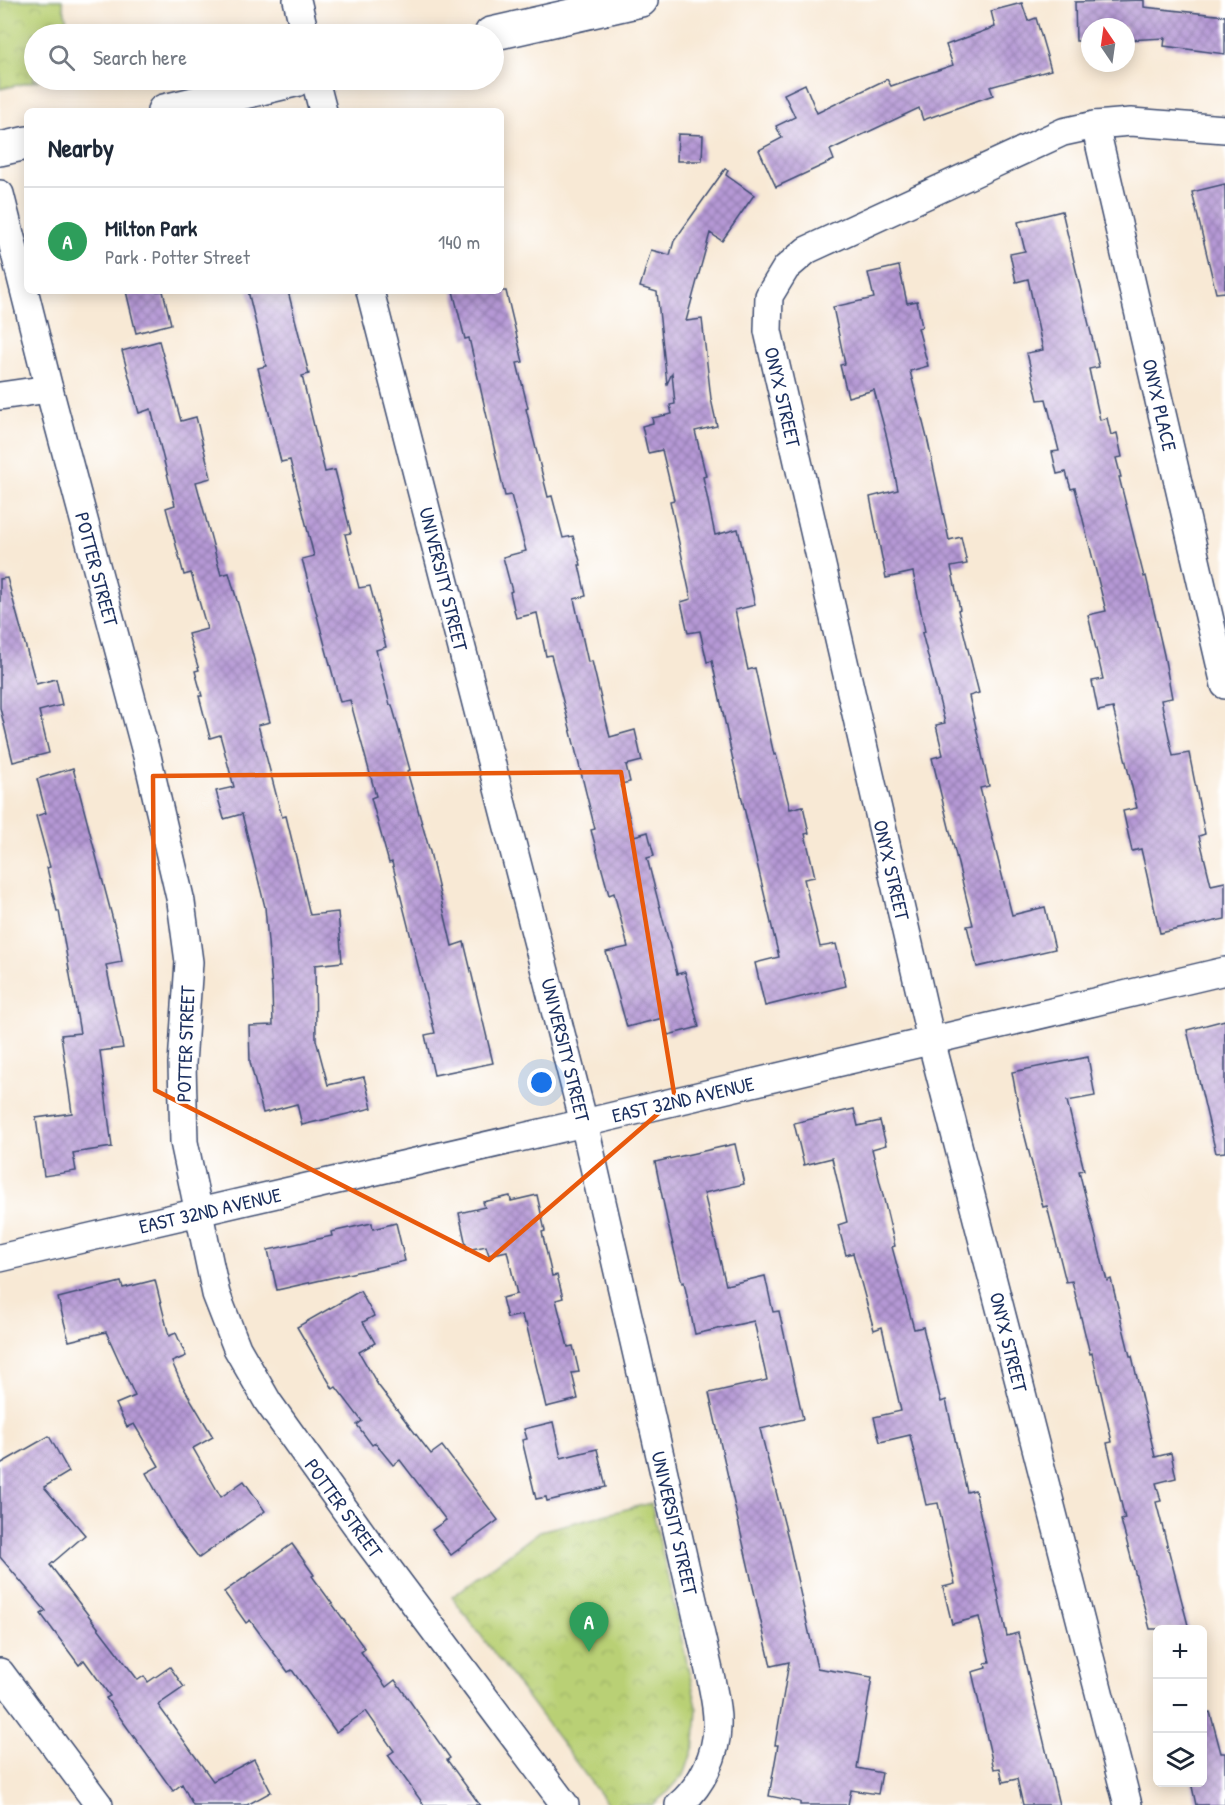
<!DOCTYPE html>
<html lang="en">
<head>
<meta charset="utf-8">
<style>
  body { margin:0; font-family:"Patrick Hand",sans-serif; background:#f6f6f7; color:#1f2937 }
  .controls { position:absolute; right:18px; bottom:18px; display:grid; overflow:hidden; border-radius:9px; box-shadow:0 3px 15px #0003 }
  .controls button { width:54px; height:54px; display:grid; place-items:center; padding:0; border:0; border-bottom:2px solid #e0e1e3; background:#fff; color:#1f2937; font:30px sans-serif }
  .compass { position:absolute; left:1081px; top:18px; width:54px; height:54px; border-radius:50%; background:#fff; box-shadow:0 3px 15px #0003; rotate:347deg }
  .you { position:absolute; left:542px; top:1083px; width:21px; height:21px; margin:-15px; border:4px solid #fff; border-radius:50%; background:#1a73e8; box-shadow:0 0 0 9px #1a73e833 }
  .badge { display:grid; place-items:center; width:39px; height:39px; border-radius:50%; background:#111827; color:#fff; font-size:20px; font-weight:700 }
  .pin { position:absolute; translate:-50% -50px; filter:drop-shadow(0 2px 3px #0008) }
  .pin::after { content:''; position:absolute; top:32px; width:21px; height:18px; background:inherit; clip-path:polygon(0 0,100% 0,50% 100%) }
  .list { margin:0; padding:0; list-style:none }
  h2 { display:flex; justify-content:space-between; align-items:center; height:78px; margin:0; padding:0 24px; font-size:26px }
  h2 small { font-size:20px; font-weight:400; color:#747a83 }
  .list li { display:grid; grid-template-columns:39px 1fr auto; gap:18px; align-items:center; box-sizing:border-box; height:108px; padding:0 24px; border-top:2px solid #e0e1e3 }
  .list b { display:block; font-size:22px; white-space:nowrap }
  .list p { margin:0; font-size:20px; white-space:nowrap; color:#747a83 }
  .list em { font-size:20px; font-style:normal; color:#747a83 }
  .icon { flex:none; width:33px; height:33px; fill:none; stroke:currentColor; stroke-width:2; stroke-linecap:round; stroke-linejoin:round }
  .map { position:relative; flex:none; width:1225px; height:1805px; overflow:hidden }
  .search { position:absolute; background:#fff; box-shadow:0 3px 15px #0003; left:24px; top:24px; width:480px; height:66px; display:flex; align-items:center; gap:15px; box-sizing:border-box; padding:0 21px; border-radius:33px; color:#747a83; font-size:22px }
  .panel { position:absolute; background:#fff; box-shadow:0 3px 15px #0003; left:24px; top:108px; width:480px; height:186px; border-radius:9px }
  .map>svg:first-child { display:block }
  .park { fill:url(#park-crowns); stroke:#6a806a; stroke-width:1.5 }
  .building { fill:url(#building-cross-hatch) }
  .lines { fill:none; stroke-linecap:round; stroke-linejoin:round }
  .street-casing { stroke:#3c4b70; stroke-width:30 }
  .primary-casing { stroke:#3c4b70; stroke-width:36 }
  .street { stroke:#fff; stroke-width:27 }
  .primary { stroke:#fff; stroke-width:33 }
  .marked { fill:none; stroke:#e8590c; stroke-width:4.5; stroke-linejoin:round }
  .labels { text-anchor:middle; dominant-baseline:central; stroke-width:5; stroke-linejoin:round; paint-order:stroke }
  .street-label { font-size:20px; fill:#1b2f5e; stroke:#fff }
</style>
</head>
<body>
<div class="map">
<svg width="1225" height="1805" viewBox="0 0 1225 1805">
  <defs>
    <pattern id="park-crowns" width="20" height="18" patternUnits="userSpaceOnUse" patternTransform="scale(1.5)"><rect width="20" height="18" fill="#b9d075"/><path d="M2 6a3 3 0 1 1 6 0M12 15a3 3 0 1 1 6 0" fill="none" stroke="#9eb368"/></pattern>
    <pattern id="building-cross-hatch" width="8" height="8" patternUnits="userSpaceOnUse" patternTransform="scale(1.5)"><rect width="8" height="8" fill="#b699d5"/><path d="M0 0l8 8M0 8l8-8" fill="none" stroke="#937db0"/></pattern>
  </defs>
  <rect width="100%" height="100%" fill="#fff"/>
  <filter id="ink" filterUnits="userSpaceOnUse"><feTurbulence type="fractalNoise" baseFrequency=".0167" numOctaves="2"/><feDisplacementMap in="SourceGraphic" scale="12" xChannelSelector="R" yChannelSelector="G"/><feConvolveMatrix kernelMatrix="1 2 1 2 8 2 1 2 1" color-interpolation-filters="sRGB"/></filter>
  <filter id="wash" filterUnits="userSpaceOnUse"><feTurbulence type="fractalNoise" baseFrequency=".008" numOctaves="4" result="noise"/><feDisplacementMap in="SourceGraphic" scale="24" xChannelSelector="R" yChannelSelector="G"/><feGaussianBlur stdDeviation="1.35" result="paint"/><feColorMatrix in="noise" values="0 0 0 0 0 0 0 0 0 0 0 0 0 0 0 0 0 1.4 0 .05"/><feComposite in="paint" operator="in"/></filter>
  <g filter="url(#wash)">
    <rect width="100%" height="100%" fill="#f8e9d5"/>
    <g class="park">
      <polygon points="0,0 62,0 70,34 34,34 34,80 40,80 0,89"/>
      <polygon points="651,1503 697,1707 695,1743 685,1773 669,1791 652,1805 608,1805 452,1597 540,1531"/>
    </g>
    <g id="blocks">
      <g class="building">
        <polygon points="1144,0 1144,7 1225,16 1225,54 1164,46 1165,38 1126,40 1126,27 1090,27 1090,41 1076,41 1075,2"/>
        <polygon points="1022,3 1028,21 1036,18 1051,70 990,87 993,95 923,120 919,108 830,150 834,160 776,187 759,150 782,138 776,126 795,117 784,94 805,84 817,113 887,79 891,86 953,65 946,45 995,27 991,11"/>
        <polygon points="678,134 703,135 702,161 677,161"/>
        <polygon points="725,169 728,170 726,175 754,195 722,241 710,233 686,321 702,319 711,399 717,426 695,431 706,476 703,477 715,535 738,529 755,605 735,610 748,670 755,668 774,755 776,754 790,809 803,806 809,833 805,834 815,877 804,879 820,947 836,944 846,986 765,1006 755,963 779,957 734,765 712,661 707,662 700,631 688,633 681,602 691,599 670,501 674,500 662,450 648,453 642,426 653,423 652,418 672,414 670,405 675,404 672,373 667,384 657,292 640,287 651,250 670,255 674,241"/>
        <polygon points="1225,184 1225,292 1216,293 1192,192"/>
        <polygon points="1062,211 1099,367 1089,369 1100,420 1107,418 1111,435 1117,433 1122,457 1116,458 1121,477 1119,477 1144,577 1146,576 1164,655 1172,698 1161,700 1173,756 1189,753 1205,834 1199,836 1211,885 1225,882 1225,919 1160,933 1141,849 1132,851 1123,811 1137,808 1113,708 1098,711 1092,681 1103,679 1088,615 1106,611 1075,488 1071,489 1066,472 1057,474 1052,452 1059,451 1046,399 1038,400 1027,353 1043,350 1028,279 1016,282 1010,254 1025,251 1018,222"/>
        <polygon points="899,266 907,303 917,301 922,327 918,328 928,366 910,371 928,442 949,540 961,537 967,564 951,567 960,609 958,610 979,693 969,696 989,786 980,788 1012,915 1045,907 1055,949 977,967 967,926 973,925 932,758 943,755 936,725 945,723 922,633 925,632 913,572 886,578 870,497 898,490 887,438 874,390 848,397 840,365 845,364 833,307 874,298 868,273"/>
        <polygon points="126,291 163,291 171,324 136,333"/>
        <polygon points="248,291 288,291 309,374 302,376 325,472 335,470 351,533 345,534 359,588 370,586 386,647 376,650 390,705 392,705 410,770 407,771 430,852 452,946 464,942 493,1063 434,1075 425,1035 435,1033 392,862 389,863 371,798 376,796 350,700 340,702 302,559 314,556 290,460 281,462 258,368 266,366"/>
        <polygon points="453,291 506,291 523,362 517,363 528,408 526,409 548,497 552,496 563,538 573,536 581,565 579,565 586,596 574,599 588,662 592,661 610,737 635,730 642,761 626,765 630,782 621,784 634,836 648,832 654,856 647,858 677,974 685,972 699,1027 668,1035 663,1018 627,1027 606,952 628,947 614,893 609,895 591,830 595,829 571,732 551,655 546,656 537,613 516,618 510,592 512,591 503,557 526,551 511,495 505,496 469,338 465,339"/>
        <polygon points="159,341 181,421 196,417 211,478 196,482 221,575 229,573 252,652 270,722 258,725 282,817 286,816 310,915 338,912 342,962 315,965 316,1040 328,1085 364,1077 372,1108 302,1125 297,1104 263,1113 250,1062 249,1026 273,1025 272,989 265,907 242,814 224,819 216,791 234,787 220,735 210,738 199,696 202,696 195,671 199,670 188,634 207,629 191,573 184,575 166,508 175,505 151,409 139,413 122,351"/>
        <polygon points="7,578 36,684 56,679 62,705 39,711 49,753 13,762 0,708 0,579"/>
        <polygon points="73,768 119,943 122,962 106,965 123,1048 100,1051 112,1147 73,1153 76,1171 44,1176 36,1118 72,1113 61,1035 80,1033 59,911 57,911 47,868 50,867 36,816 46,813 37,779"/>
        <polygon points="1225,1020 1225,1152 1216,1153 1187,1030"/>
        <polygon points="1088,1057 1095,1096 1067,1101 1084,1170 1079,1171 1107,1281 1111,1279 1130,1356 1132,1356 1155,1457 1171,1453 1176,1478 1156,1483 1161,1501 1156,1502 1189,1629 1150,1629 1121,1520 1125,1519 1107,1443 1112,1442 1092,1353 1090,1354 1072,1281 1066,1282 1047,1206 1043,1207 1021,1121 1012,1072"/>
        <polygon points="854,1109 858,1126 880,1121 886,1145 872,1149 895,1246 892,1247 914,1329 923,1327 941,1402 946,1400 967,1492 975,1490 1007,1636 1018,1633 1059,1805 1023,1805 1017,1779 1003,1782 1000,1768 994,1769 972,1672 986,1668 985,1663 990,1662 979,1617 952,1624 943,1587 955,1584 938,1503 926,1505 910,1435 880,1442 874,1417 901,1411 882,1327 874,1330 853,1253 846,1255 838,1225 847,1222 832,1158 804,1165 794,1123"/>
        <polygon points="735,1144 744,1184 704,1193 726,1285 765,1276 773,1312 779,1311 803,1419 760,1429 788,1538 817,1668 872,1677 857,1768 882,1773 878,1794 851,1790 848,1805 800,1805 800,1802 769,1796 778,1745 775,1745 789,1662 771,1666 709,1393 767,1380 754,1321 695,1334 684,1282 682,1283 667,1220 655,1162"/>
        <polygon points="537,1195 545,1231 542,1232 552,1276 557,1275 563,1298 556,1300 568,1347 573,1346 579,1372 572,1373 578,1399 546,1407 526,1323 524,1323 522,1315 507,1318 502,1298 517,1294 507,1251 489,1255 486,1246 467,1250 459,1213 485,1207 483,1202 510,1196 511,1201"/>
        <polygon points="372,1223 373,1229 396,1223 405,1261 277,1290 268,1250 332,1236 331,1232"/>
        <polygon points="155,1280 169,1336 176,1333 186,1356 172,1362 182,1385 213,1437 193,1448 221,1497 244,1481 265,1511 199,1558 177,1529 146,1473 159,1466 134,1424 127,1427 116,1404 135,1396 106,1332 69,1341 58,1298 121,1282 123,1288"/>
        <polygon points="360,1291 374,1316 363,1322 375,1343 359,1352 378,1385 431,1454 442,1446 498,1520 451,1555 432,1530 446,1520 400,1460 393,1465 375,1443 372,1445 357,1425 362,1421 336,1387 333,1389 297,1327"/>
        <polygon points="553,1422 561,1458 597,1449 606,1487 547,1501 546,1497 536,1499 522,1440 527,1439 524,1429"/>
        <polygon points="49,1436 69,1472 44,1487 85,1535 50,1565 138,1680 144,1676 148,1682 170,1667 184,1687 158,1705 213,1781 254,1759 271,1792 247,1805 193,1805 182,1784 173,1791 106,1698 110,1696 84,1660 79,1665 41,1614 46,1611 0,1557 0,1464"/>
        <polygon points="292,1544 314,1575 312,1576 365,1649 361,1652 386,1687 395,1680 450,1758 447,1760 480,1805 424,1805 388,1755 394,1751 366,1711 336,1732 292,1670 288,1672 250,1620 246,1623 224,1592"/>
        <polygon points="1210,1712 1221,1753 1225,1753 1225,1805 1196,1805 1191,1782 1203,1782 1203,1713"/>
      </g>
    </g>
  </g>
  <g filter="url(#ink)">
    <use href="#blocks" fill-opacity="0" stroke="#3c4b70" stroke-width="1.5"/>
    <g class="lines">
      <g class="street-casing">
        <g id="street">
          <polyline points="297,0 305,34"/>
          <polyline points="315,80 323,111"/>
          <polyline points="1095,125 1225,685"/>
          <polyline points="0,194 49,389 147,756 181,902 189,962 182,1064 184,1142 216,1294 237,1348 268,1402 366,1539 565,1805"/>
          <path d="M370 291 584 1123 711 1679C714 1695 718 1710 717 1726 717 1754 701 1787 679 1805"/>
          <polyline points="0,396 49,389"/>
          <polyline points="0,1258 584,1123 1225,971"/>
          <polyline points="0,1672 99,1805"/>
          <polyline points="1128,1805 931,1040 768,331 769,296 786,268 807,250 1063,132 1095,125 1131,122 1225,129"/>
        </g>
      </g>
      <g class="primary-casing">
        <g id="primary">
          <polyline points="491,34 641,0"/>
          <polyline points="164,111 295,80"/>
          <polyline points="0,149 27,143"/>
        </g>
      </g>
      <use href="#street" class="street"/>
      <use href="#primary" class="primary"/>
    </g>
  </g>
  <path class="marked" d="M621 772 675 1099 489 1260 155 1090 153 776Z"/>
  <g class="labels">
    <g class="street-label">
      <text transform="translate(783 397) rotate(77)">ONYX STREET</text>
      <text transform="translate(1160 405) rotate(77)">ONYX PLACE</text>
      <text transform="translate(97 569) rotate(75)">POTTER STREET</text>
      <text transform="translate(444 579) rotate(76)">UNIVERSITY STREET</text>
      <text transform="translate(892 870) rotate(77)">ONYX STREET</text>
      <text transform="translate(185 1044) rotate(-88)">POTTER STREET</text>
      <text transform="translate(566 1050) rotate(76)">UNIVERSITY STREET</text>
      <text transform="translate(683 1099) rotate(-13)">EAST 32ND AVENUE</text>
      <text transform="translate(210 1210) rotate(-13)">EAST 32ND AVENUE</text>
      <text transform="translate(1009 1342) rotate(76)">ONYX STREET</text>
      <text transform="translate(344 1508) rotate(54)">POTTER STREET</text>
      <text transform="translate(675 1523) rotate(77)">UNIVERSITY STREET</text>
    </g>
  </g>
</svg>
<div class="controls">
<button>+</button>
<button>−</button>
<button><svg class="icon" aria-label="layers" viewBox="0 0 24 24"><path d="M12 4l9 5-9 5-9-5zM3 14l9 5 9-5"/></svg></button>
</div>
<svg class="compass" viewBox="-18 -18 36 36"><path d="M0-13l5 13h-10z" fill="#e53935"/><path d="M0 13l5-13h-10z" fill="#747a83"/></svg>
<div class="you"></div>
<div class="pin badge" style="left:589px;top:1652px;background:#2e9e5b">A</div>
<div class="search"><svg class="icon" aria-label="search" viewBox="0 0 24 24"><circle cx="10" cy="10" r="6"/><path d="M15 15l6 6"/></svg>Search here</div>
<section class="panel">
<h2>Nearby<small></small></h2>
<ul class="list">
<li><span class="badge" style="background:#2e9e5b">A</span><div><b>Milton Park</b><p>Park · Potter Street</p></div><em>140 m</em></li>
</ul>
</section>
</div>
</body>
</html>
